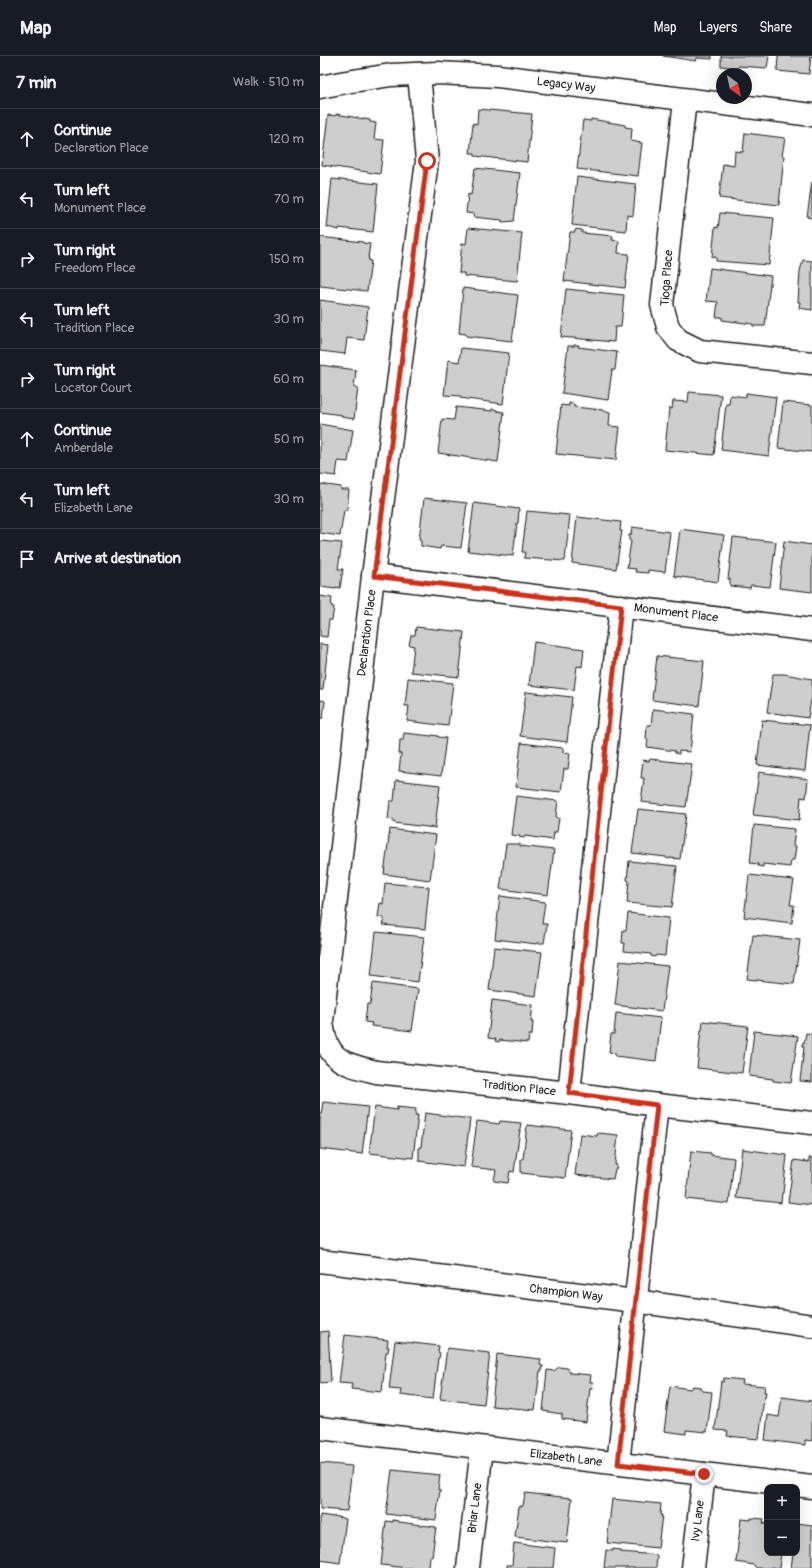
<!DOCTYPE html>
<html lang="en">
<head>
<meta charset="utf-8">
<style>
  body { margin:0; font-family:Pangolin,sans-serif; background:#242831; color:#f1f3f6 }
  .controls { position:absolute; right:12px; bottom:12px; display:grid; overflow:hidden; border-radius:8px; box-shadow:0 4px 16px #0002 }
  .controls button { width:36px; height:36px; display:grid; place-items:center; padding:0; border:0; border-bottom:1px solid #363941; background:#171b24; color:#f1f3f6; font:20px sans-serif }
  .compass { position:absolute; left:396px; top:12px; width:36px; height:36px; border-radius:50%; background:#171b24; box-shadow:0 4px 16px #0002; rotate:147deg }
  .stop { position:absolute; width:12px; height:12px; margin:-9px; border:3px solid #c8321e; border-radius:50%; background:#fff }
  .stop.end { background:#c8321e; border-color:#fff; box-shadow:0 1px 4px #0008 }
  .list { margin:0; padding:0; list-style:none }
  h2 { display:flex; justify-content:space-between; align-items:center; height:52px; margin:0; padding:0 16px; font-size:17px }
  h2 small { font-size:13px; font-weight:400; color:#9ea1a6 }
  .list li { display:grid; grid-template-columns:26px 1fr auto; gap:12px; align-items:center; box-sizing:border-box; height:60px; padding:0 16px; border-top:1px solid #363941 }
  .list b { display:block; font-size:15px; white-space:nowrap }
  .list p { margin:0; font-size:13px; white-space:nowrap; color:#9ea1a6 }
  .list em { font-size:13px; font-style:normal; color:#9ea1a6 }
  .icon { flex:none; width:22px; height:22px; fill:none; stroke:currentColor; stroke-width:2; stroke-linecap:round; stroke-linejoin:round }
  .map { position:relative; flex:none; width:492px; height:1512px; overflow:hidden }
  header { display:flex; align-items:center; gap:24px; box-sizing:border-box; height:56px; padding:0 20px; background:#171b24; border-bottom:1px solid #363941 }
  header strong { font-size:19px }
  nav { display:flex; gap:22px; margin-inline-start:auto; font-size:14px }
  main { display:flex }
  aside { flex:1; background:#171b24 }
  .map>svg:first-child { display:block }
  .building { fill:#cecece; stroke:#1c1c1c }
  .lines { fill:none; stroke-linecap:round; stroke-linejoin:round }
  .minor-casing { stroke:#1c1c1c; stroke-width:25 }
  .minor { stroke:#fff; stroke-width:22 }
  .route { stroke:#c8321e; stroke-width:5 }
  .labels { text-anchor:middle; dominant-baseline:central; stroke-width:3.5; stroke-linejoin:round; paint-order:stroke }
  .street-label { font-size:12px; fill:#1c1c1c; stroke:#fff }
</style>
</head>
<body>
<header>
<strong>Map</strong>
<nav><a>Map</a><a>Layers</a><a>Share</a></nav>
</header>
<main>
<aside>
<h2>7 min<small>Walk · 510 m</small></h2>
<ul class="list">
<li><svg class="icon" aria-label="ahead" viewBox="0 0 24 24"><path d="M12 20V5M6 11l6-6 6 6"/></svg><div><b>Continue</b><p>Declaration Place</p></div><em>120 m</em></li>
<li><svg class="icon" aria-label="left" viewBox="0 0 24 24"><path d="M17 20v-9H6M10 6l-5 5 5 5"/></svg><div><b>Turn left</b><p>Monument Place</p></div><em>70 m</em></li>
<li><svg class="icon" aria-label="right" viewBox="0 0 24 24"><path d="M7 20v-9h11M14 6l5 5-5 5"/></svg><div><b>Turn right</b><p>Freedom Place</p></div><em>150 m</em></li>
<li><svg class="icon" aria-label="left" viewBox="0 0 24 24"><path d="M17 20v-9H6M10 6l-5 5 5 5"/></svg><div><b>Turn left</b><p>Tradition Place</p></div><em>30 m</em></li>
<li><svg class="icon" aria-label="right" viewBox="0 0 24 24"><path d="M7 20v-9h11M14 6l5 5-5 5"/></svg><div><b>Turn right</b><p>Locator Court</p></div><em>60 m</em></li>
<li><svg class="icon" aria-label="ahead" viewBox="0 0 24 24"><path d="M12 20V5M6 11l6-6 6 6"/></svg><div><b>Continue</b><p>Amberdale</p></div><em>50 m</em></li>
<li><svg class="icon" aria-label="left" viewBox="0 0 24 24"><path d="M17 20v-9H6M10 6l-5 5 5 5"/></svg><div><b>Turn left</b><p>Elizabeth Lane</p></div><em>30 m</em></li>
<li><svg class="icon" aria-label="arrive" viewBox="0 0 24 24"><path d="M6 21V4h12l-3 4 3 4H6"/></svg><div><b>Arrive at destination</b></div></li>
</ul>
</aside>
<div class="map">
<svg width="492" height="1512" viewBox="0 0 492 1512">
  <rect width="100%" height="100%" fill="#fff"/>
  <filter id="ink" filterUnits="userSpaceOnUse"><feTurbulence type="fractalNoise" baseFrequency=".025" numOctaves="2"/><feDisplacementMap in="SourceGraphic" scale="8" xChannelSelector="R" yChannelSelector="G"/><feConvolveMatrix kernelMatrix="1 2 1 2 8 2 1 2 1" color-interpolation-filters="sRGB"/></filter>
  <g filter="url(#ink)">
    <g class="building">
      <polygon points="343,0 392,0 392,3 377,2 376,5"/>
      <polygon points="401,0 449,0 447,12 419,10 418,12 401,10"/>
      <polygon points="458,0 492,0 491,0 489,18 457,15"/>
      <polygon points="158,53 212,58 207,106 155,100 155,97 150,97 153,67 157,68"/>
      <polygon points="16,58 50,64 50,66 56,67 54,83 64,84 60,118 2,109 8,59 16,60"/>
      <polygon points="271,63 305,69 305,71 312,72 311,85 322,87 318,120 257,113 263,64 271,65"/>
      <polygon points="425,77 465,82 462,100 464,100 459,149 399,142 403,108 414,110 415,95 423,96"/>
      <polygon points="155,112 200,117 194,165 182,166 182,164 153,161 154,158 146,157 148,138 151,139"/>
      <polygon points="257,121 316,128 313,160 307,159 306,175 252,169"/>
      <polygon points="12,123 58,128 53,176 19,172 19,174 7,171"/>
      <polygon points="492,126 492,162 487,161"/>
      <polygon points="400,157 454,162 449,209 396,205 396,201 392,201 395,171 398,172"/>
      <polygon points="148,172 202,177 197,225 144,220 144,217 139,217 142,187 146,188"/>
      <polygon points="256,173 262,174 262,177 293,180 292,184 299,185 298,197 309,198 305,232 244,225 250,176 255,176"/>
      <polygon points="0,181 43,186 43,187 50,188 48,202 49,202 49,205 51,205 47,235 0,230"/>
      <polygon points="483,204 492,205 492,254 479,252 480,246 478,246 480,215"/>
      <polygon points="390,212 451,220 445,270 433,270 433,268 402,264 402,261 396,261 398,246 386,245"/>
      <polygon points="143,232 198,239 192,285 146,280 146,278 139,277"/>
      <polygon points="246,233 304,239 301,271 295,271 294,286 241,281"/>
      <polygon points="0,244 48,251 44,284 27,282 25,298 0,295"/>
      <polygon points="254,289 259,289 258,291 297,296 295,314 292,314 288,344 242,337 248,290 254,290"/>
      <polygon points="141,292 189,297 183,348 140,342 141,340 124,339 128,304 139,306"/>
      <polygon points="0,309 36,314 34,331 38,332 34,363 22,361 22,359 0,356"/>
      <polygon points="369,336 401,339 394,399 345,394 349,352 352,353 353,345 368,346"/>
      <polygon points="426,337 456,341 449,400 401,394 406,348 409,348 410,339 426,341"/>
      <polygon points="463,346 492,349 492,396 458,392"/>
      <polygon points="249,347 254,348 254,351 283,354 283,355 290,356 289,370 300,371 296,404 236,398 241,349 249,350"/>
      <polygon points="136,351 172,355 172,353 177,354 177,355 184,356 178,406 118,397 122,363 134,364"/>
      <polygon points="0,368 33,374 28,406 18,405 16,420 0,418"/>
      <polygon points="0,428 21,431 21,434 29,434 27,454 24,454 20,480 0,477"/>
      <polygon points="104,442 147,447 141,492 121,490 120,493 101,490 101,485 99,484"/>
      <polygon points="154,447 199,453 198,467 197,467 193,500 148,495"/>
      <polygon points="207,455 250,459 245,505 204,502 205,496 202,496"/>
      <polygon points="257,461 301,466 300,475 302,475 296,513 252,507"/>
      <polygon points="312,471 350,476 345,516 328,514 328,517 315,516 316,513 307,512 311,485 309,484 309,479 311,479"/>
      <polygon points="360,473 404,479 398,526 354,520"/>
      <polygon points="413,481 456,486 450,531 431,529 430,532 410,530 410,523 408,523"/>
      <polygon points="0,485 22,487 18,513 23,513 20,532 16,531 16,533 0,531"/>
      <polygon points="464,485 492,489 492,536 459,532"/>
      <polygon points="0,540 12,542 11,550 14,551 12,564 9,564 7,581 0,580"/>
      <polygon points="96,571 144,576 139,621 91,616 94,590 89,589 91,579 95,579"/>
      <polygon points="214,586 264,593 262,611 257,610 254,634 209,629"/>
      <polygon points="0,588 8,589 3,634 0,634"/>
      <polygon points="337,600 384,605 379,650 332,644"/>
      <polygon points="453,618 464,618 492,623 492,644 491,644 488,662 447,656"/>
      <polygon points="88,622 133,627 128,670 87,665 89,650 85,650"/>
      <polygon points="206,636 252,641 247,686 200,680"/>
      <polygon points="0,644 5,645 3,662 0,662 0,664"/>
      <polygon points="333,653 374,658 370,696 359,695 359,698 355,697 355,695 327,691 328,683 326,683 327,669 331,669"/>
      <polygon points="442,664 490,669 485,715 437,709"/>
      <polygon points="84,677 112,680 112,679 118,680 118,681 126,682 121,720 79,715 81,698 79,698 80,684 83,684"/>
      <polygon points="201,687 243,692 243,696 250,697 248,713 244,713 241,736 196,731"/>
      <polygon points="330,703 372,708 366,751 321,746 324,722 321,722 323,704 329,705"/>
      <polygon points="439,716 488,723 486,742 481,741 479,764 433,759"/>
      <polygon points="76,724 120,729 115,772 74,767 74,764 68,763 70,745 74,745"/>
      <polygon points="196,740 238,745 236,761 239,762 237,776 234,776 233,784 205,780 204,782 199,781 200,780 191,779"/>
      <polygon points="318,753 366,758 360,803 350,802 350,803 346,802 346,801 312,797"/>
      <polygon points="434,769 475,773 473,790 476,790 474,804 471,804 470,811 443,808 443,811 438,810 438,808 430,807"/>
      <polygon points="70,773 116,779 110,824 64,818"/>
      <polygon points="186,788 200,788 200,790 234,794 228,839 180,833"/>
      <polygon points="309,805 357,810 352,851 307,847 309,825 307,824"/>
      <polygon points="429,819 474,824 470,849 474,849 472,867 424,861"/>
      <polygon points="65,827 109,831 105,873 63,869 64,862 58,861 60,847 63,848"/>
      <polygon points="180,840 225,846 222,868 227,868 224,887 217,887 217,888 175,883"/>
      <polygon points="308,857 349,862 345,900 336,899 335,901 331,900 331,898 304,895 305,887 302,887 303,874 306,874"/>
      <polygon points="56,876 104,881 98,926 51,920"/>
      <polygon points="433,879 480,884 474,928 427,923"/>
      <polygon points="174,891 222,896 216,940 169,934"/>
      <polygon points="300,905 348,910 342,955 295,949"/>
      <polygon points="53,927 98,933 92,975 51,970 52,967 45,966 47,948 50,948"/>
      <polygon points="172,944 213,949 211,966 213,966 212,979 209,979 208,987 180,984 179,986 175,985 176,983 168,982"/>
      <polygon points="296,957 341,962 336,1005 295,1000 295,997 289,996 291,978 294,978"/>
      <polygon points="383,965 428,970 422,1017 377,1012 381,974 382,974"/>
      <polygon points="434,975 478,980 471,1027 453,1025 453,1023 429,1020"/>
      <polygon points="486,977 492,978 492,1026 480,1025 484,991 482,990 483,986 484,987"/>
      <polygon points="3,1046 48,1051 42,1098 0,1093 0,1065"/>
      <polygon points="55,1051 77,1054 77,1051 96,1053 95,1059 98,1059 93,1102 49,1097"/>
      <polygon points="105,1057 150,1063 144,1111 99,1105 99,1091 101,1091"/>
      <polygon points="157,1065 179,1068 180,1065 201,1067 194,1116 190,1115 188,1127 174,1125 176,1114 151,1111"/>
      <polygon points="207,1069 251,1074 245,1122 201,1117 201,1103 203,1103"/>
      <polygon points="278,1077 298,1079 295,1109 297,1109 296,1113 295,1113 293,1123 255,1119 260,1078 277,1080"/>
      <polygon points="422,1093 467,1099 463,1137 462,1137 461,1147 416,1142"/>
      <polygon points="371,1095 391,1097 391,1099 414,1102 409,1148 366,1143"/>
      <polygon points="489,1102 492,1102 492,1149 468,1146 474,1104 489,1106"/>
      <polygon points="8,1275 11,1326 0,1327 0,1276"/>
      <polygon points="25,1279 68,1284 67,1291 69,1291 68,1296 66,1296 62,1336 31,1333 32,1328 19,1327"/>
      <polygon points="75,1285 119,1290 118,1296 120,1297 119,1302 118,1302 113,1343 80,1339 81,1334 69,1333"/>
      <polygon points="127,1292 170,1297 164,1348 120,1343"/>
      <polygon points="177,1298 221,1303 220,1309 223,1310 222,1315 220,1315 215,1354 172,1350"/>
      <polygon points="239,1311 247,1312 250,1317 271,1319 270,1326 273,1326 272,1332 270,1332 266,1366 242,1363 242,1358 223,1355 227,1314 234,1315"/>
      <polygon points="404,1322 423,1324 422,1328 445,1330 444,1336 446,1336 445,1342 444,1342 439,1383 407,1380 408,1375 395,1374 401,1325 403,1326"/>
      <polygon points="350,1330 370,1333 373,1330 380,1331 383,1335 392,1336 387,1376 366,1374 366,1378 344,1375"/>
      <polygon points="462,1341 492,1345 492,1385 485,1384 485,1389 445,1384 448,1359 459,1361"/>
      <polygon points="0,1407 32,1410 27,1455 0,1453"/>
      <polygon points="72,1414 120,1419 118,1434 120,1434 116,1464 66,1458"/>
      <polygon points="205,1437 252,1442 247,1487 195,1481 199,1450 203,1450"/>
      <polygon points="292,1443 341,1448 340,1459 342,1459 338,1492 287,1487"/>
      <polygon points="0,1459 14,1461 14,1460 26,1463 20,1507 0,1504"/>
      <polygon points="431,1462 444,1463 443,1467 447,1468 447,1497 461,1497 459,1512 451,1511 449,1512 436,1512 434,1509 416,1506 421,1463 431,1464"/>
      <polygon points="73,1464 79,1465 79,1466 116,1471 112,1501 110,1500 109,1512 87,1512 61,1509 66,1465 73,1466"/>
      <polygon points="477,1467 492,1469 492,1512 471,1512 473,1497 477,1497"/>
      <polygon points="194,1487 235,1492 233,1512 187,1512 187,1509 192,1509"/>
      <polygon points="293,1493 300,1494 300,1496 337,1499 336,1512 284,1512 286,1494 293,1495"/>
    </g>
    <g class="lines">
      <g class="minor-casing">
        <g id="minor">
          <path d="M99 18 107 105 53 520 2 965C6 1004 21 1007 56 1016L249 1037 337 1049 492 1067"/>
          <polyline points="0,31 26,26 71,19 117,17 178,20 492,59"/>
          <polyline points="365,44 342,249 348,271 358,284 380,295 492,307"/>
          <polyline points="53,520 492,574"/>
          <polyline points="249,1037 301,550"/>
          <polyline points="0,1205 315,1245 492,1270"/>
          <polyline points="0,1372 492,1431"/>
          <polyline points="298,1408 337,1049"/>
          <polyline points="148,1512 162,1392"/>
          <polyline points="373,1512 384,1418"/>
        </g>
      </g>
      <use href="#minor" class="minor"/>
    </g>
  </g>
  <g class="lines" filter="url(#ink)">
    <polyline class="route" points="107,105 54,520 301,550 249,1037 337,1049 298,1408 384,1418"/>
  </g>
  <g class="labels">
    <g class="street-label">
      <text transform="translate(246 29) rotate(7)">Legacy Way</text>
      <text transform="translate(347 222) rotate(-86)">Tioga Place</text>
      <text transform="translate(356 557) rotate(7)">Monument Place</text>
      <text transform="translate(47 577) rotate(-83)">Declaration Place</text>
      <text transform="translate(199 1032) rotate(6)">Tradition Place</text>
      <text transform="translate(246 1237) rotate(7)">Champion Way</text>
      <text transform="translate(246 1402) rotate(7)">Elizabeth Lane</text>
      <text transform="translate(155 1452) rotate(-83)">Briar Lane</text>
      <text transform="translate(378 1465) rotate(-83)">Ivy Lane</text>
    </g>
  </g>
</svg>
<div class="controls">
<button>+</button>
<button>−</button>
</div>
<svg class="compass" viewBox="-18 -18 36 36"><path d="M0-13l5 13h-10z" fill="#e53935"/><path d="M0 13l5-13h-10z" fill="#9ea1a6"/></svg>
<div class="stop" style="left:107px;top:105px"></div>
<div class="stop end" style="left:384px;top:1418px"></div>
</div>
</main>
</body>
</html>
